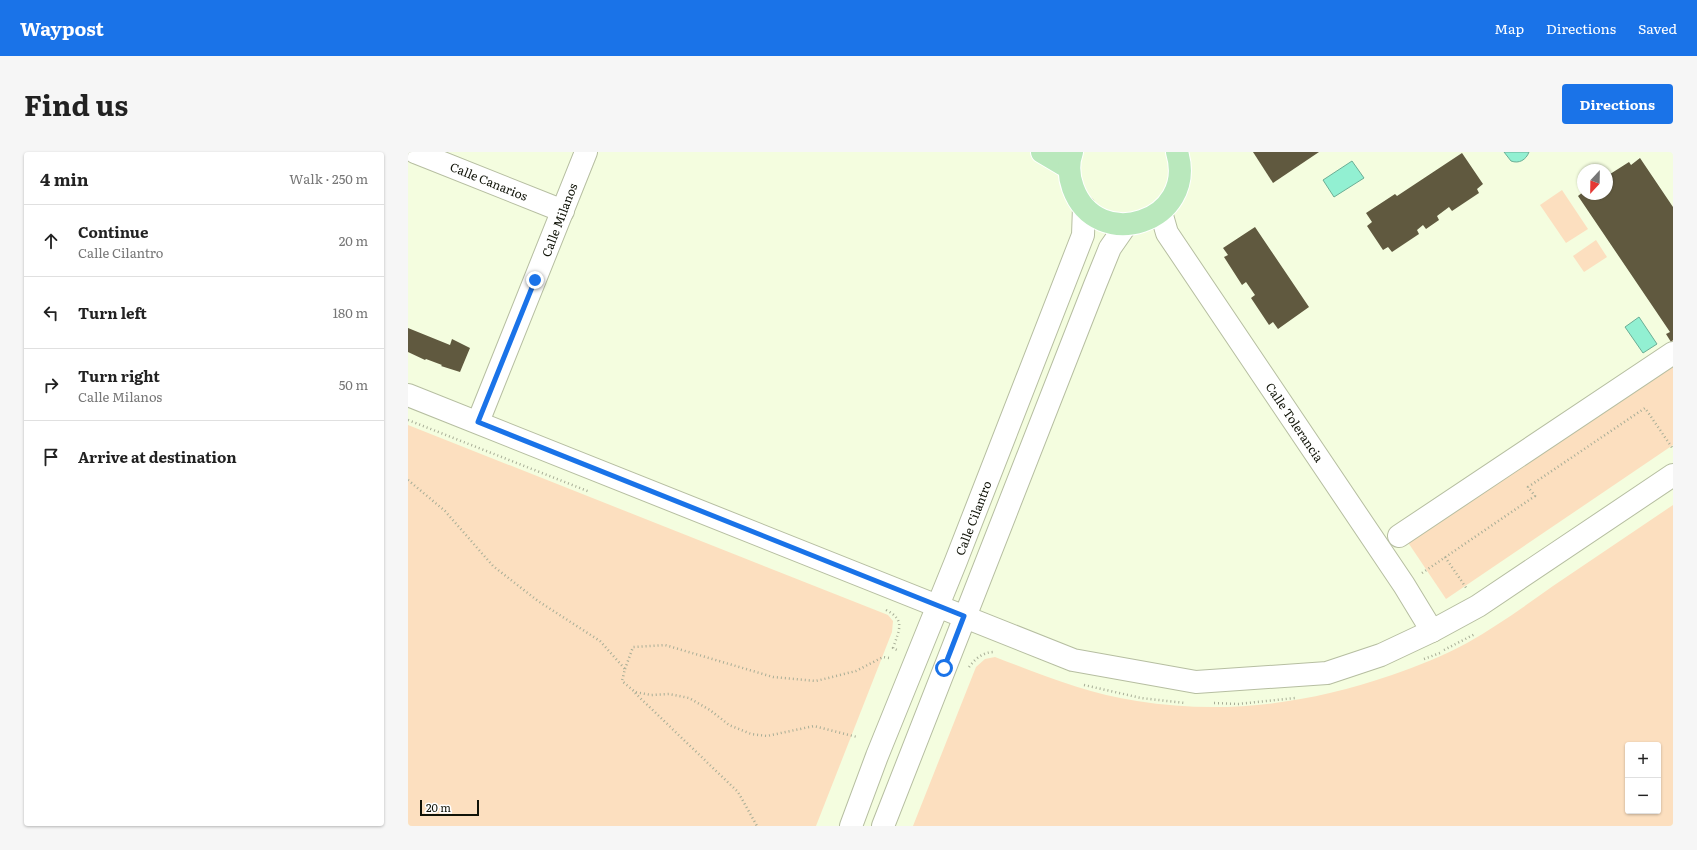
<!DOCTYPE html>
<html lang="en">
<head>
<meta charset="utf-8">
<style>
  body { margin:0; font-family:Literata,serif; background:#f6f6f6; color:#222 }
  .controls { position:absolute; right:12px; bottom:12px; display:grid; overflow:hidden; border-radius:4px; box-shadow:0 1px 3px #0004 }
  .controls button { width:36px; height:36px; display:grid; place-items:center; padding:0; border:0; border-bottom:1px solid #e0e0e0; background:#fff; color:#222; font:20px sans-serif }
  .compass { position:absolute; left:1169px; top:12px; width:36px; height:36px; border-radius:50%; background:#fff; box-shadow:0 1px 3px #0004; rotate:202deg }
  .scale { position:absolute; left:12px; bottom:10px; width:59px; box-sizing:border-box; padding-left:4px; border:2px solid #101308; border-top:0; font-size:11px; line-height:14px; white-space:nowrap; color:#101308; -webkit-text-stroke:3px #fff; paint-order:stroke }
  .stop { position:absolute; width:12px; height:12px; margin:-9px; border:3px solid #1a73e8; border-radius:50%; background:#fff }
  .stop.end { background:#1a73e8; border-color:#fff; box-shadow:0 1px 4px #0008 }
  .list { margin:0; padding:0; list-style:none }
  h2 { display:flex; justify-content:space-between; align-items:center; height:52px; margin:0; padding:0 16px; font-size:17px }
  h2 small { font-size:13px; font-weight:400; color:#767676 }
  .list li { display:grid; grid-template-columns:26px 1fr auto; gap:12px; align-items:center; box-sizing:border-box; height:72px; padding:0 16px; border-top:1px solid #e0e0e0 }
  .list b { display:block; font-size:15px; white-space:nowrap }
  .list p { margin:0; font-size:13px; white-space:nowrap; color:#767676 }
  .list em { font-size:13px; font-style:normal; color:#767676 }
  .icon { flex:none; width:22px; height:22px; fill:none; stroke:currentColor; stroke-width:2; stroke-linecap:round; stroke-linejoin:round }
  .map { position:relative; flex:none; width:1265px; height:674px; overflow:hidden; border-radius:4px }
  header { display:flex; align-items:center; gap:24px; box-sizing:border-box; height:56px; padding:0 20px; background:#1a73e8; color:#fff }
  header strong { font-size:19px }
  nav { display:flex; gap:22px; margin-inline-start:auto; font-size:14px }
  .intro { display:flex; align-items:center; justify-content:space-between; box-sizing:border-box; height:96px; padding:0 24px }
  h1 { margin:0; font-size:28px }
  .button { padding:10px 18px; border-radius:4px; background:#1a73e8; color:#fff; font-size:14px; font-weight:700 }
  main { display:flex; gap:24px; padding:0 24px }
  aside { flex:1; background:#fff; border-radius:4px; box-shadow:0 1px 3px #0004 }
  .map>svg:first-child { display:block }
  .green { fill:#fcdfbf; fill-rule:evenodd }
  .water { fill:#92f0d2; stroke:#6bae95 }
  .building { fill:#60593f }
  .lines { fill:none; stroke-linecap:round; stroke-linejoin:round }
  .minor-casing { stroke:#b6bea1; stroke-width:24 }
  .major-casing { stroke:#fff; stroke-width:24 }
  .path { stroke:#a7ad96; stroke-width:2.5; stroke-dasharray:1 3; stroke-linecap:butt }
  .minor { stroke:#fff; stroke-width:22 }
  .major { stroke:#b9e8bc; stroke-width:22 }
  .route { stroke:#1a73e8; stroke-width:5 }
  .labels { text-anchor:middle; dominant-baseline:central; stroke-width:4; stroke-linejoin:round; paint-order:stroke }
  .street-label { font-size:12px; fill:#101308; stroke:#fff }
</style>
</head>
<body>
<header>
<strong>Waypost</strong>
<nav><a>Map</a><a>Directions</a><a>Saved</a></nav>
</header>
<div class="intro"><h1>Find us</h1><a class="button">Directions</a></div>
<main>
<aside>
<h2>4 min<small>Walk · 250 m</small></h2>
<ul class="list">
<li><svg class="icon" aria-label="ahead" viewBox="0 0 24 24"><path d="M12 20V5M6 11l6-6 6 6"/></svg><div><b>Continue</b><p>Calle Cilantro</p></div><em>20 m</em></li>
<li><svg class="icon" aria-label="left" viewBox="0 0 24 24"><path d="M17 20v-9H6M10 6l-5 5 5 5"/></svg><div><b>Turn left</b></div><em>180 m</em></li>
<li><svg class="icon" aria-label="right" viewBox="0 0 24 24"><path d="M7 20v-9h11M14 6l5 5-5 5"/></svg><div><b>Turn right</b><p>Calle Milanos</p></div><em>50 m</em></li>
<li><svg class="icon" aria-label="arrive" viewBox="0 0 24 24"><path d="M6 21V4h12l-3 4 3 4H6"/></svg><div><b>Arrive at destination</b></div></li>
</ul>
</aside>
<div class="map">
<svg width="1265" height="674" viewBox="0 0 1265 674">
  <rect width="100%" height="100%" fill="#f4fddf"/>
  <g class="green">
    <polygon points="1154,38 1180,77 1158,91 1132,53"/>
    <polygon points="1188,88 1199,105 1176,120 1165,104"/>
    <polygon points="1265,188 1265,293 1038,447 989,374"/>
    <polygon points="0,273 480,463 485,469 484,480 408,674 0,674"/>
    <path d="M1265 353V674H505L568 515 577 507 587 505C634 523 680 542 729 549 817 563 899 552 984 523 1010 514 1035 504 1059 491 1089 474 1117 454 1145 434 1185 407 1225 380 1265 353ZM1220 593H1250V659H1220Z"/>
  </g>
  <g class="water">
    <path d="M1096 0H1121C1118 8 1111 12 1103 9Z"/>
    <polygon points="944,9 956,26 926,45 915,28"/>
    <polygon points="1231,165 1249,192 1235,201 1217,175"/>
  </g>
  <g class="building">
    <polygon points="845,0 911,0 865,31"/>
    <polygon points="1054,1 1075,32 1069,37 1071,41 1044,59 1041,55 1029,64 1031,68 1018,77 1015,73 1009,78 1011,82 984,100 980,95 975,98 959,74 964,70 958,61 987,42 989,44"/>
    <polygon points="1232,6 1265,55 1265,188 1263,190 1258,182 1262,180 1170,44 1175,40 1175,42 1199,42 1199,24 1221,10 1223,13"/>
    <polygon points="847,75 901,155 870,177 865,170 861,173 843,146 847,143 838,130 834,133 816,105 820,103 815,96"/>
    <polygon points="0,176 42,193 44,187 62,196 52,220 33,214 34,213 18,207 17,208 0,200"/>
  </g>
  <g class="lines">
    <g class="minor-casing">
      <g id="minor">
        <polyline points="7,0 155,59"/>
        <polyline points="753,60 759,81 996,433 1024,479"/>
        <polyline points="0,243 665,508 788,530 919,521 973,503 1024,479 1070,454 1265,323"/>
        <polyline points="70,270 178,0"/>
        <polyline points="991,384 1265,201"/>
        <polyline points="443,674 469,604 548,409 675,83 676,55"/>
        <polyline points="475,674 687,133 702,96 718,73"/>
      </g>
    </g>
    <g class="major-casing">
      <g id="major">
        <polyline points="634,0 661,16"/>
        <path d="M664 0C660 11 661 25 665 36 689 102 790 70 769 0"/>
      </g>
    </g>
    <g class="path">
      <polyline points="0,268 182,340"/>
      <polyline points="0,328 37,359 85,414 130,449 192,489 217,517 214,529 227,540 243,543 261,542 281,546 302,558 321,573 343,582 359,584 406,574 449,585"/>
      <polyline points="1037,405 1059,437"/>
      <polyline points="1014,421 1127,344 1120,335 1237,256 1265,297"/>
      <path d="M478 458C498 468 491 478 485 496L489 498"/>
      <polyline points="1036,498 1067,482"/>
      <polyline points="1016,507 1032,501"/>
      <path d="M561 515C568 506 575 500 587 500"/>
      <polyline points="217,517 225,495 257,493 365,525 408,529 448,519 475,505 481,506"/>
      <polyline points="676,533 733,546 777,551"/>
      <polyline points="227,541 330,640 349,674"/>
      <polyline points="806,551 830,552 887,546"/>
    </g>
    <use href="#minor" class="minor"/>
    <use href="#major" class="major"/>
  </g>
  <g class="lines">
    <polyline class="route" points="127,128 70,270 556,464 536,516"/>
  </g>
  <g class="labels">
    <g class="street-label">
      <text transform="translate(81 29) rotate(22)">Calle Canarios</text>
      <text transform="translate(151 68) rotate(-69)">Calle Milanos</text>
      <text transform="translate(887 270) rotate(56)">Calle Tolerancia</text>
      <text transform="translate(565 366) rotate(-69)">Calle Cilantro</text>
    </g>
  </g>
</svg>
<div class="controls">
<button>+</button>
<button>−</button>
</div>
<svg class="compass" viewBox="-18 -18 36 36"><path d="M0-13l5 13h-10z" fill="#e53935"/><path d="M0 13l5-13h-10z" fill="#767676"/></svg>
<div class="scale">20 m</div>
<div class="stop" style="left:536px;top:516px"></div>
<div class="stop end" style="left:127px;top:128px"></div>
</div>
</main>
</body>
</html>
